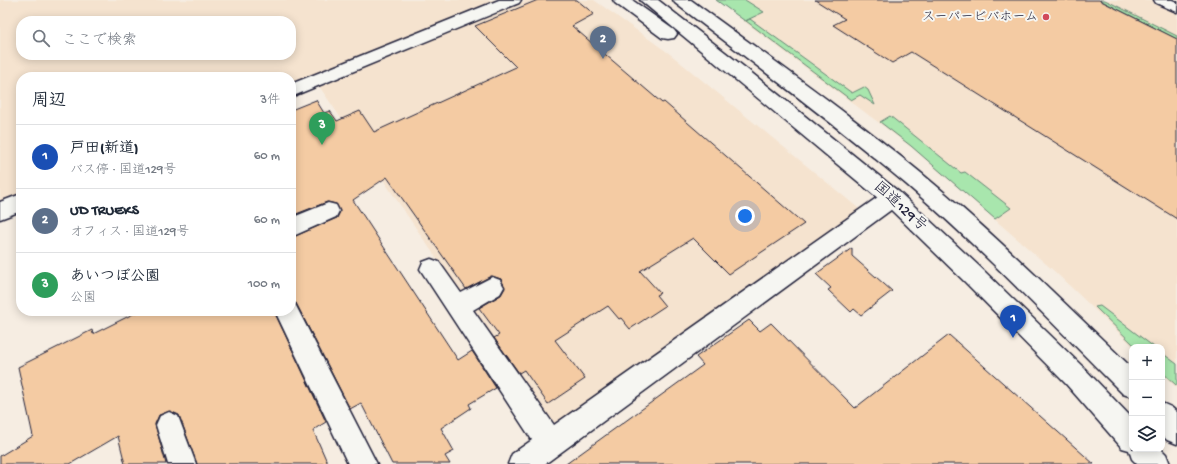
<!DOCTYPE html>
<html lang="ja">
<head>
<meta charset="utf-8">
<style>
  body { margin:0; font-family:"Gochi Hand","Klee One",sans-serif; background:#f6f6f7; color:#1f2937 }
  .controls { position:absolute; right:12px; bottom:12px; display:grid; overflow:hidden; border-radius:8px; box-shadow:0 2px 10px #0003 }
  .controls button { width:36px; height:36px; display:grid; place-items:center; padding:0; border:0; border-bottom:1px solid #e0e1e3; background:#fff; color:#1f2937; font:20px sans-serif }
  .you { position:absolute; left:745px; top:216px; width:14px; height:14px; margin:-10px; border:3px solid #fff; border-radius:50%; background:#1a73e8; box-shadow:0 0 0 6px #1a73e833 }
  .badge { display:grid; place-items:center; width:26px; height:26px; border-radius:50%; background:#7c3aed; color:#fff; font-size:13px; font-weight:700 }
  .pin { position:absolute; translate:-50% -33px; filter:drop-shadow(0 1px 2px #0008) }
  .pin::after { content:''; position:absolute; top:21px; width:14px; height:12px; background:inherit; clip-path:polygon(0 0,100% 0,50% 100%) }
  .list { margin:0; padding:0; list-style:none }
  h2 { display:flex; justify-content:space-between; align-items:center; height:52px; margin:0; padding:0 16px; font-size:17px }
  h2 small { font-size:13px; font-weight:400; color:#747a83 }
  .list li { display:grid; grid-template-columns:26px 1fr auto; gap:12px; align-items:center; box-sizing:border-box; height:64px; padding:0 16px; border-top:1px solid #e0e1e3 }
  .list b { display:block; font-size:15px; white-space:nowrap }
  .list p { margin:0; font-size:13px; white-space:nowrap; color:#747a83 }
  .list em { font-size:13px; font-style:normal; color:#747a83 }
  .icon { flex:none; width:22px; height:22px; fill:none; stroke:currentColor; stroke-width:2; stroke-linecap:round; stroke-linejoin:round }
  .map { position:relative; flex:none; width:1177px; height:464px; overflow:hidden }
  .search { position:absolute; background:#fff; box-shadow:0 2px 10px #0003; left:16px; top:16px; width:280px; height:44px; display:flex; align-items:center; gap:10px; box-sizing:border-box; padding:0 14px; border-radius:16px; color:#747a83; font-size:15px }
  .panel { position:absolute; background:#fff; box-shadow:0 2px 10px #0003; left:16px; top:72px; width:280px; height:244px; border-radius:16px }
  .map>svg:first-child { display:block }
  .built { fill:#f5e3cf; fill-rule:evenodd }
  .green { fill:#a8e6ad; stroke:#658474 }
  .building { fill:#f4cba3; stroke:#22223b }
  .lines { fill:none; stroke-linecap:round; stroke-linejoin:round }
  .service-casing { stroke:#22223b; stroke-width:3 }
  .minor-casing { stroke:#22223b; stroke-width:3 }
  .trunk-casing { stroke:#22223b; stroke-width:3 }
  .service { fill:#f6f6f2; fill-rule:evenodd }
  .minor { fill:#f6f6f2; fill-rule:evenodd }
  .trunk { fill:#f6f6f2; fill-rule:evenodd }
  .poi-dot { fill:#d1495b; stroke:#f6f6f2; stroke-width:1.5 }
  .labels { text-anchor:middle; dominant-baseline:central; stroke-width:4; stroke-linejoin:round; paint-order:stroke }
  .far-poi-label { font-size:13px; fill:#22223b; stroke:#f6f6f2; text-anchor:end }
  .street-label { font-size:15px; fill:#22223b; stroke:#f6f6f2 }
</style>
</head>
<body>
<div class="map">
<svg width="1177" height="464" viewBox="0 0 1177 464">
  <rect width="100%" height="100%" fill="#f6ede2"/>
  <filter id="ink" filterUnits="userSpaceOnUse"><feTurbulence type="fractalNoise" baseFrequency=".025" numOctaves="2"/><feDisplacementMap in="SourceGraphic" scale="8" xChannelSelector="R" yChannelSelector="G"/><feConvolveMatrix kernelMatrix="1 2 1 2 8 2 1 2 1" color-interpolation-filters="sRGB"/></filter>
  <g filter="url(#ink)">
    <g class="built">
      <path d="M0 0H501L291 86V77H21V197L0 206ZM21 21H291V55H21Z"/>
      <polygon points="527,0 594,0 670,54 863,212 565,424 546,421 435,256 319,86"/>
      <polygon points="716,0 1177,0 1177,388 1162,374 1162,347 1134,347 1053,270 911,147"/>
    </g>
    <g class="green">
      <polygon points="716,0 745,0 764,12 745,21"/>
      <polygon points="1100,0 1105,0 1177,36 1177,39"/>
      <polygon points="750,19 852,93 864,87 868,90 875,105 860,95 851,100 746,21"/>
      <polygon points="890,116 961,173 965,172 1011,208 995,219 911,146 880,122"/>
      <polygon points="1100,306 1154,347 1136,347 1095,307"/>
      <polygon points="1162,353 1177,364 1177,386 1162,372"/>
    </g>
    <g class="building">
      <polygon points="538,0 577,0 594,14 572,26 662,103 664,102 804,224 729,274 693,238 640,271 660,293 656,295 665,306 630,329 621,318 619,319 608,306 555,340 585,379 548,404 524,370 519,373 494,338 499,335 479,308 501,295 505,288 501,279 491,276 466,289 387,177 353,200 458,360 472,351 496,388 469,404 471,408 441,428 454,451 445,456 450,464 392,464 361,403 350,409 296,303 291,301 291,238 337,218 340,212 336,204 327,202 291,216 291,110 316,100 324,113 330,111 337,121 360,111 374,132 516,67 475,26"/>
      <polygon points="815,0 1099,0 1177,39 1177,219 911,52 892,63 833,25 845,19"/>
      <polygon points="852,248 852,256 892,291 861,315 854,309 851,312 828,290 831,288 816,274"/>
      <polygon points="139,311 274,311 326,422 313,430 328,464 197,464 179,415 170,411 159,415 155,424 166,464 125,464 118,436 70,464 0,464 0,456 33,436 18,367 92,330 93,334"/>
      <polygon points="749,320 760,331 771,323 855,408 949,335 1094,464 566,464 703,365 696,357"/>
    </g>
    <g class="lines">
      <g class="service-casing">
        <polygon id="service" points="1154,0 1172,0 1177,2 1177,12 1156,3"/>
      </g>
      <g class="minor-casing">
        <g id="minor">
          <polygon points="499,0 521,0 519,3 291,97 291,84"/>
          <polygon points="892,190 899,192 903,198 899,204 545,464 508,464 512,454 532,440 420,269 423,262 431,259 439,262 461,293 492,277 500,280 504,287 500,294 473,310 554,425 885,192"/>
          <polygon points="21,194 21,211 0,219 0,202"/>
          <polygon points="328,203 336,205 339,211 336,217 291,237 291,218"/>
          <polygon points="291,302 295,304 377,464 348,464 275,311 291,311"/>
          <polygon points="169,412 178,416 196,464 168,464 156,425 160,416"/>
        </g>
      </g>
      <g class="trunk-casing">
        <g id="trunk">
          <polygon points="613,0 632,0 674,30 677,34 674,38 668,39 662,38 615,3"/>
          <polygon points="640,0 658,0 748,70 899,192 980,267 1084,368 1132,418 1132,449 1161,449 1166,454 1170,464 1137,464 1132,459 1129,450 1122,448 1066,384 964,281 885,204"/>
          <path d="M673 0H691C769 57 847 112 921 173 995 234 1063 302 1132 368V397L1123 394C1052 323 982 249 906 184 831 121 753 63 675 3Z"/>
          <polygon points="1162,403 1171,407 1177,412 1177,444 1167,440 1162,435"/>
        </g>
      </g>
      <use href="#service" class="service"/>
      <use href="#minor" class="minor"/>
      <use href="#trunk" class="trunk"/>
    </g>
  </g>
  <circle class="poi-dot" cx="1046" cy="17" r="4"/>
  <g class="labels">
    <g class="far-poi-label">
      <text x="1038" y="17">スーパービバホーム</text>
    </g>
    <g class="street-label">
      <text transform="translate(900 207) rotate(42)">国道129号</text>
    </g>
  </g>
</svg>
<div class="controls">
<button>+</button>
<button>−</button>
<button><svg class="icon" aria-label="layers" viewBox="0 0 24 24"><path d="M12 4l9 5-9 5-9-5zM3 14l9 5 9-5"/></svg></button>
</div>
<div class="you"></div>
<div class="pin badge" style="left:1013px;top:338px;background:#1a4fb4">1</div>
<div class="pin badge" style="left:603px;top:59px;background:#5c6f8a">2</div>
<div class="pin badge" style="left:322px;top:145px;background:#2e9e5b">3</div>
<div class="search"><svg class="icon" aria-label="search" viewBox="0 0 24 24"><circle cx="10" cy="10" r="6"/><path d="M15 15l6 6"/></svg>ここで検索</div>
<section class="panel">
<h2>周辺<small>3件</small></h2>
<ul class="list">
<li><span class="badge" style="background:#1a4fb4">1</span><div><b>戸田(新道)</b><p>バス停 · 国道129号</p></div><em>60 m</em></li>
<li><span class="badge" style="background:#5c6f8a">2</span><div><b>UD TRUEKS</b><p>オフィス · 国道129号</p></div><em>60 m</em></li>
<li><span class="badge" style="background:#2e9e5b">3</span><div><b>あいつぼ公園</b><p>公園</p></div><em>100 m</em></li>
</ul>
</section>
</div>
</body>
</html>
